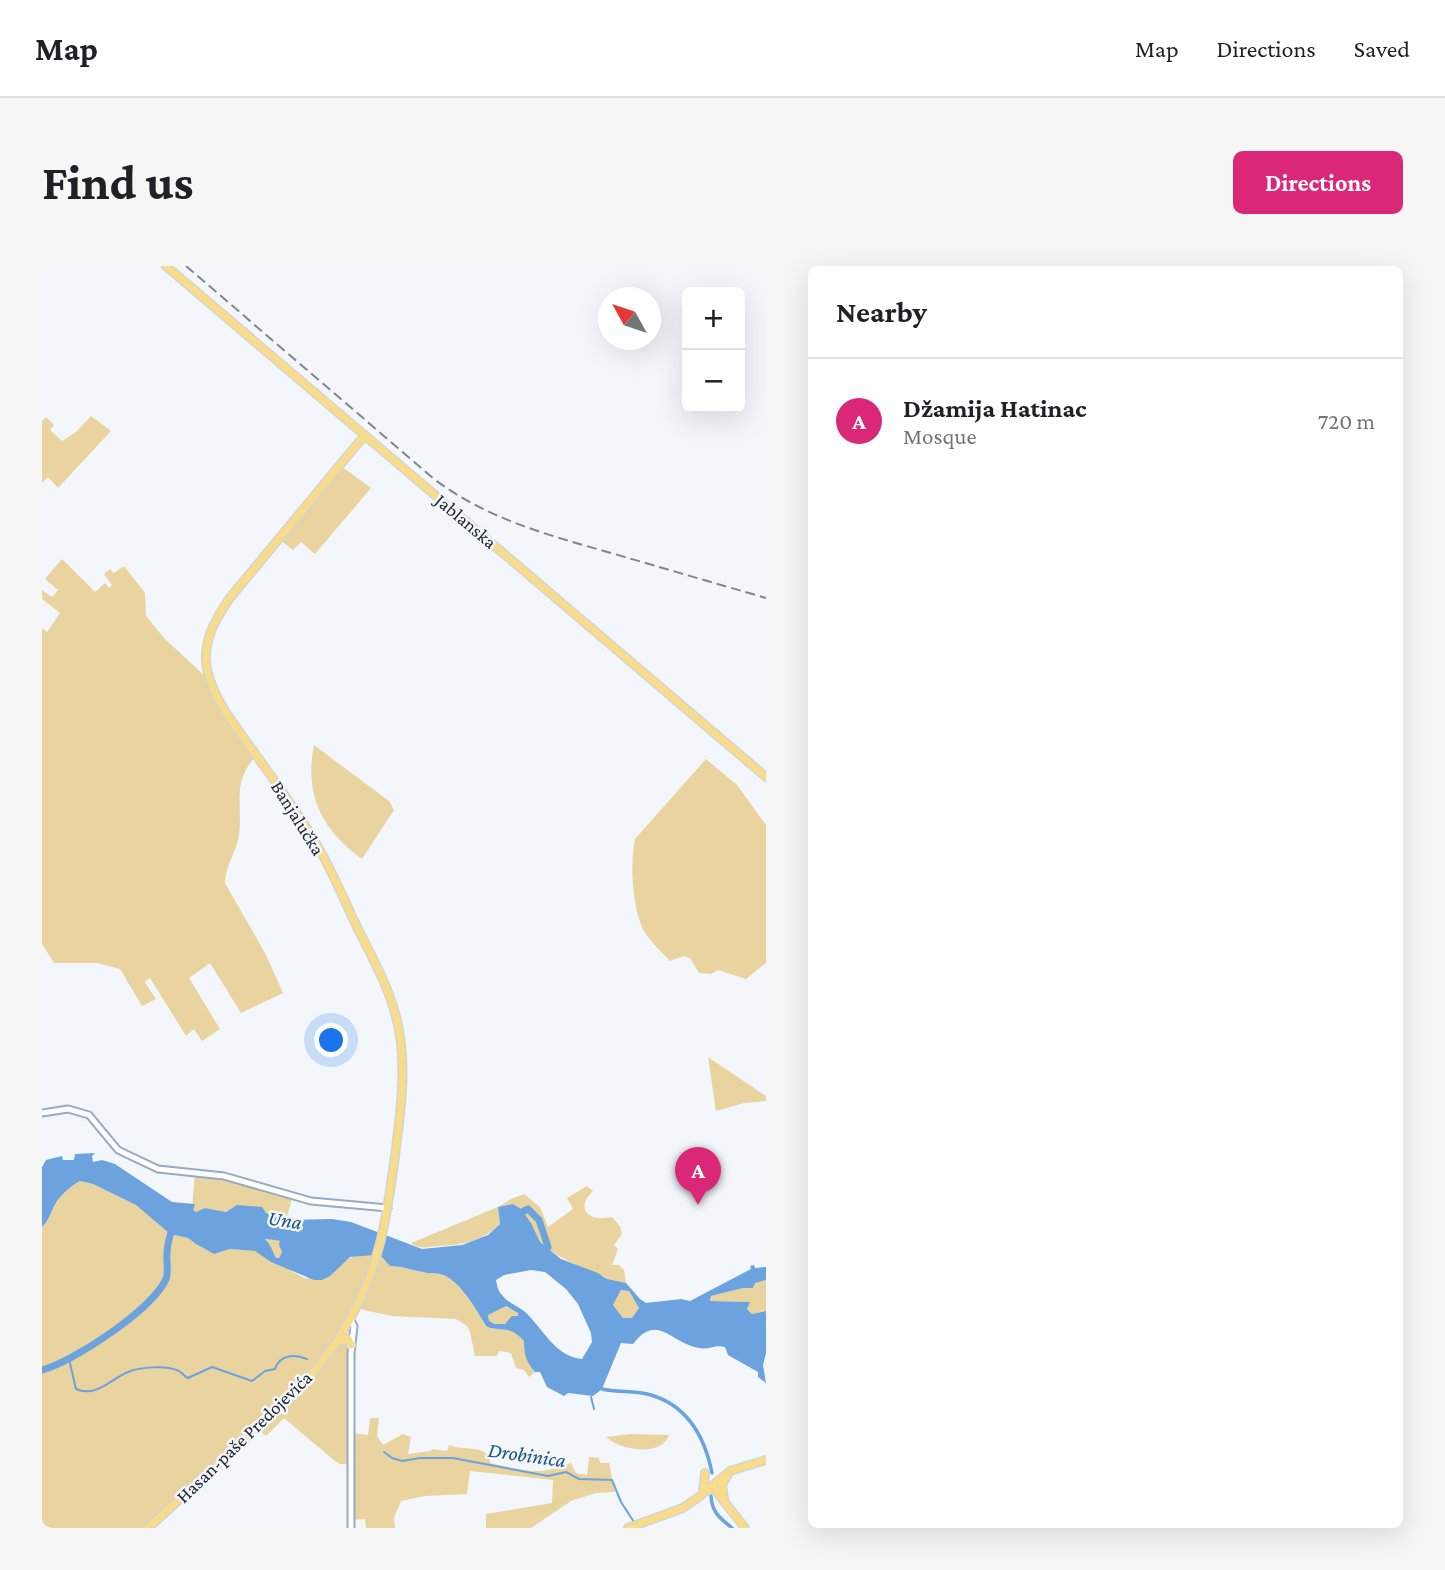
<!DOCTYPE html>
<html lang="en">
<head>
<meta charset="utf-8">
<style>
  body { margin:0; font-family:"Crimson Pro",serif; background:#f6f6f6; color:#202124 }
  .controls { position:absolute; right:21px; top:21px; display:grid; overflow:hidden; border-radius:10px; box-shadow:0 7px 28px #0002 }
  .controls button { width:63px; height:63px; display:grid; place-items:center; padding:0; border:0; border-bottom:2px solid #e0e0e0; background:#fff; color:#202124; font:35px sans-serif }
  .compass { position:absolute; left:556px; top:21px; width:63px; height:63px; border-radius:50%; background:#fff; box-shadow:0 7px 28px #0002; rotate:310deg }
  .you { position:absolute; left:290px; top:775px; width:24px; height:24px; margin:-18px; border:5px solid #fff; border-radius:50%; background:#1a73e8; box-shadow:0 0 0 10px #1a73e833 }
  .badge { display:grid; place-items:center; width:46px; height:46px; border-radius:50%; background:#db2777; color:#fff; font-size:23px; font-weight:700 }
  .pin { position:absolute; translate:-50% -58px; filter:drop-shadow(0 2px 4px #0008) }
  .pin::after { content:''; position:absolute; top:37px; width:24px; height:21px; background:inherit; clip-path:polygon(0 0,100% 0,50% 100%) }
  .list { margin:0; padding:0; list-style:none }
  h2 { display:flex; justify-content:space-between; align-items:center; height:91px; margin:0; padding:0 28px; font-size:30px }
  h2 small { font-size:23px; font-weight:400; color:#757577 }
  .list li { display:grid; grid-template-columns:46px 1fr auto; gap:21px; align-items:center; box-sizing:border-box; height:126px; padding:0 28px; border-top:2px solid #e0e0e0 }
  .list b { display:block; font-size:26px; white-space:nowrap }
  .list p { margin:0; font-size:23px; white-space:nowrap; color:#757577 }
  .list em { font-size:23px; font-style:normal; color:#757577 }
  .map { position:relative; flex:none; width:724px; height:1262px; overflow:hidden; border-radius:10px }
  header { display:flex; align-items:center; gap:42px; box-sizing:border-box; height:98px; padding:0 35px; background:#fff; border-bottom:2px solid #e0e0e0 }
  header strong { font-size:33px }
  nav { display:flex; gap:38px; margin-inline-start:auto; font-size:24px }
  .intro { display:flex; align-items:center; justify-content:space-between; box-sizing:border-box; height:168px; padding:0 42px }
  h1 { margin:0; font-size:49px }
  .button { padding:18px 32px; border-radius:10px; background:#db2777; color:#fff; font-size:24px; font-weight:700 }
  main { display:flex; gap:42px; padding:0 42px }
  aside { flex:1; background:#fff; border-radius:10px; box-shadow:0 7px 28px #0002 }
  .map>svg:first-child { display:block }
  .green { fill:#e9d39f }
  .water { fill:#6ca3de; fill-rule:evenodd }
  .lines { fill:none; stroke-linecap:round; stroke-linejoin:round }
  .stream { stroke:#6ca3de; stroke-width:2 }
  .canal { stroke:#6ca3de; stroke-width:3.5 }
  .river { stroke:#6ca3de; stroke-width:7 }
  .minor-casing { stroke:#96aac1; stroke-width:9 }
  .major-casing { stroke:#d2d4d6; stroke-width:10 }
  .minor { stroke:#fff; stroke-width:5 }
  .major { stroke:#f9dc8a; stroke-width:7 }
  .rail { stroke:#7f868d; stroke-width:2; stroke-dasharray:10 5; stroke-linecap:butt }
  .labels { text-anchor:middle; dominant-baseline:central; stroke-width:5; stroke-linejoin:round; paint-order:stroke }
  .street-label { font-size:19px; fill:#202831; stroke:#f3f7fc }
  .water-label { font-size:21px; font-style:italic; fill:#164f86; stroke:#f3f7fc }
</style>
</head>
<body>
<header>
<strong>Map</strong>
<nav><a>Map</a><a>Directions</a><a>Saved</a></nav>
</header>
<div class="intro"><h1>Find us</h1><a class="button">Directions</a></div>
<main>
<div class="map">
<svg width="724" height="1262" viewBox="0 0 724 1262">
  <rect width="100%" height="100%" fill="#f3f7fc"/>
  <g class="green">
    <polygon points="49,150 69,165 16,222 6,211 0,217 0,155 4,151 12,159 8,164 20,175 34,166"/>
    <polygon points="299,200 329,222 273,288 259,276 251,284 237,273"/>
    <path d="M20 293 53 326 63 317 67 322 70 319 62 308 68 303 72 307 82 300 103 327 104 350 123 373 164 411 182 450 199 468 215 489C189 516 201 537 197 569 195 585 183 600 183 617L223 687 241 727 199 747 168 697 147 712 178 763 160 775 152 763 144 770 108 712 103 716 114 733 100 740 78 703 55 697H12L0 678V362L5 366 18 347 0 333V324L10 331 16 324 3 313Z"/>
    <path d="M272 479 347 535 352 544 320 593C280 564 262 529 272 479Z"/>
    <path d="M664 493 695 519 724 559V697L704 713 676 704 669 708 657 707 648 692 642 690 628 695C619 685 605 673 600 661 590 636 588 599 593 573Z"/>
    <polygon points="666,791 724,830 724,835 702,837 674,845"/>
    <polygon points="153,907 211,920 250,933 244,954 224,947 192,941 184,946 163,942 154,946 150,944"/>
    <path d="M38 915 51 918 94 939 128 968 146 972 154 978 172 988 188 983 213 985 264 1013C283 1004 320 980 340 991 344 993 346 997 348 1000 360 1000 369 1004 381 1006 386 1008 392 1007 398 1008 418 1013 434 1044 445 1061 462 1066 468 1059 482 1074 482 1088 484 1096 493 1106L487 1111 482 1104 474 1102 469 1087 457 1085 455 1090H433L428 1066 425 1060 414 1053 349 1050 313 1042 295 1074 303 1075 309 1079V1167L326 1169 328 1152H337L335 1170 341 1179 361 1168 369 1171 366 1188 389 1185 390 1183 405 1185 407 1179C421 1185 439 1179 448 1191V1197C481 1204 495 1211 529 1197L534 1207 545 1209 547 1191 557 1192 558 1197H567L573 1226 554 1227 529 1235 489 1262H444V1248L510 1237 511 1214 428 1205 425 1228 383 1230 359 1235 352 1252 353 1262H324L323 1253 309 1254V1198H298L293 1195 242 1152 224 1170 215 1162 106 1262H0V961C8 954 9 944 15 935 21 927 29 920 38 915Z"/>
    <path d="M545 920 551 925C532 944 548 956 570 951L578 960 580 968 572 979 576 983 570 999H577L582 1004 584 1017 565 1013 562 1010C538 1001 518 993 499 977 488 966 487 945 471 938L456 941 458 958C439 976 419 979 396 980 384 981 379 984 369 977L456 941 469 933 482 928 498 941 506 961 531 943 525 932Z"/>
    <path d="M223 967 233 969 239 974 240 986 237 992 234 993C229 985 230 980 223 973Z"/>
    <polygon points="724,1014 724,1045 710,1048 705,1043 707,1036 668,1035 669,1030 701,1022 711,1022 713,1017"/>
    <polygon points="579,1024 587,1025 597,1042 590,1052 581,1052 571,1039"/>
    <path d="M463 1040 476 1047V1051C466 1057 458 1061 447 1055L446 1048Z"/>
    <path d="M589 1168 627 1169C619 1192 578 1184 564 1171Z"/>
  </g>
  <path class="water" d="M53 887 50 890 51 896 60 894 73 898 130 936 153 938 151 944 154 946 163 942 184 946 195 939 220 941 224 947 244 954 290 953 309 956 380 983 420 979 446 969 458 958 456 941 471 938 479 943 489 957 498 976 519 993 556 1007 565 1013 584 1017 598 1033 604 1037 639 1033 648 1035 709 1003 708 1000 712 999 713 1002 724 1001V1014L713 1017 711 1022H701L669 1030 668 1035 708 1036 705 1043 710 1048 724 1045V1087L721 1099 724 1117 716 1111V1106L686 1089 683 1081C673 1078 667 1084 657 1082 628 1077 616 1046 591 1078L579 1077 560 1123 551 1130 526 1127 522 1130 505 1121 498 1106H493C484 1096 482 1088 482 1075 468 1059 462 1066 445 1061 434 1044 418 1013 398 1008 392 1007 386 1008 381 1006 369 1004 360 1000 348 1000L340 991 332 989 308 991 288 1010 280 1014H272L229 996 213 985 188 983 172 988 154 978 146 972 128 968 94 939 51 918 38 915C29 920 21 927 15 935 9 944 8 954 0 961V901L4 894 20 890 21 894H32L33 888ZM223 967 233 969 238 974 237 979 240 986 237 992H234C230 985 230 980 223 973ZM489 1004 503 1006 524 1023 536 1038 549 1067 550 1076 540 1093C512 1090 501 1062 482 1045 475 1040 465 1036 460 1029 456 1025 455 1020 454 1014L462 1009ZM579 1024 587 1025 597 1042 590 1052H581L571 1039ZM464 1040 476 1047V1050H470L463 1058H453L447 1055 446 1049Z"/>
  <g class="lines">
    <g class="stream">
      <path d="M27 1093 34 1123C54 1132 69 1113 86 1106 98 1101 125 1099 137 1105 140 1107 142 1110 146 1112L170 1101 210 1115 223 1105 233 1103C238 1088 253 1088 265 1093"/>
      <polyline points="549,1131 552,1143"/>
      <polyline points="342,1186 350,1192 360,1195 378,1192 411,1192 506,1210 524,1206 537,1213 570,1214 579,1236 592,1256"/>
    </g>
    <g class="canal">
      <path d="M558 1120 560 1123C576 1127 593 1124 609 1129 646 1140 663 1172 670 1207"/>
      <path d="M669 1230C670 1247 678 1252 690 1262"/>
    </g>
    <g class="river">
      <polyline points="480,946 486,943 497,954 506,981"/>
      <polyline points="216,968 243,972"/>
      <path d="M0 1104C31 1096 111 1043 124 1013 127 1005 124 995 125 987 125 978 128 969 131 960"/>
    </g>
    <g class="minor-casing">
      <g id="minor">
        <polyline points="0,847 26,843 47,849 76,884 116,903 182,910 269,935 346,942"/>
        <polyline points="308,1053 312,1060 309,1087 309,1262"/>
      </g>
    </g>
    <g class="major-casing">
      <g id="major">
        <polyline points="124,0 724,511"/>
        <polyline points="295,1075 306,1073 309,1079"/>
        <polyline points="670,1220 703,1262"/>
        <polyline points="661,1227 663,1207"/>
        <polyline points="682,1233 680,1219 686,1208"/>
        <path d="M106 1262C140 1231 173 1201 206 1170 240 1139 276 1107 300 1067 338 1005 345 952 354 882 359 843 364 803 357 764 350 726 331 693 314 659 298 625 283 589 262 558 248 537 234 516 219 496 200 468 172 437 165 403 160 376 173 354 187 333L317 176 324 170"/>
        <polyline points="586,1262 641,1242 658,1230 688,1205 724,1194"/>
      </g>
    </g>
    <use href="#minor" class="minor"/>
    <use href="#major" class="major"/>
    <path class="rail" d="M144 0 392 213C445 253 506 269 569 287 621 302 672 317 724 332"/>
  </g>
  <g class="labels">
    <g class="street-label">
      <text transform="translate(424 255) rotate(40)">Jablanska</text>
      <text transform="translate(256 552) rotate(58)">Banjalučka</text>
      <text transform="translate(202 1171) rotate(-44)">Hasan-paše Predojevića</text>
    </g>
    <g class="water-label">
      <text transform="translate(243 954) rotate(9)">Una</text>
      <text transform="translate(485 1189) rotate(8)">Drobinica</text>
    </g>
  </g>
</svg>
<div class="controls">
<button>+</button>
<button>−</button>
</div>
<svg class="compass" viewBox="-18 -18 36 36"><path d="M0-13l5 13h-10z" fill="#e53935"/><path d="M0 13l5-13h-10z" fill="#757577"/></svg>
<div class="you"></div>
<div class="pin badge" style="left:656px;top:939px">A</div>
</div>
<aside>
<h2>Nearby<small></small></h2>
<ul class="list">
<li><span class="badge">A</span><div><b>Džamija Hatinac</b><p>Mosque</p></div><em>720 m</em></li>
</ul>
</aside>
</main>
</body>
</html>
